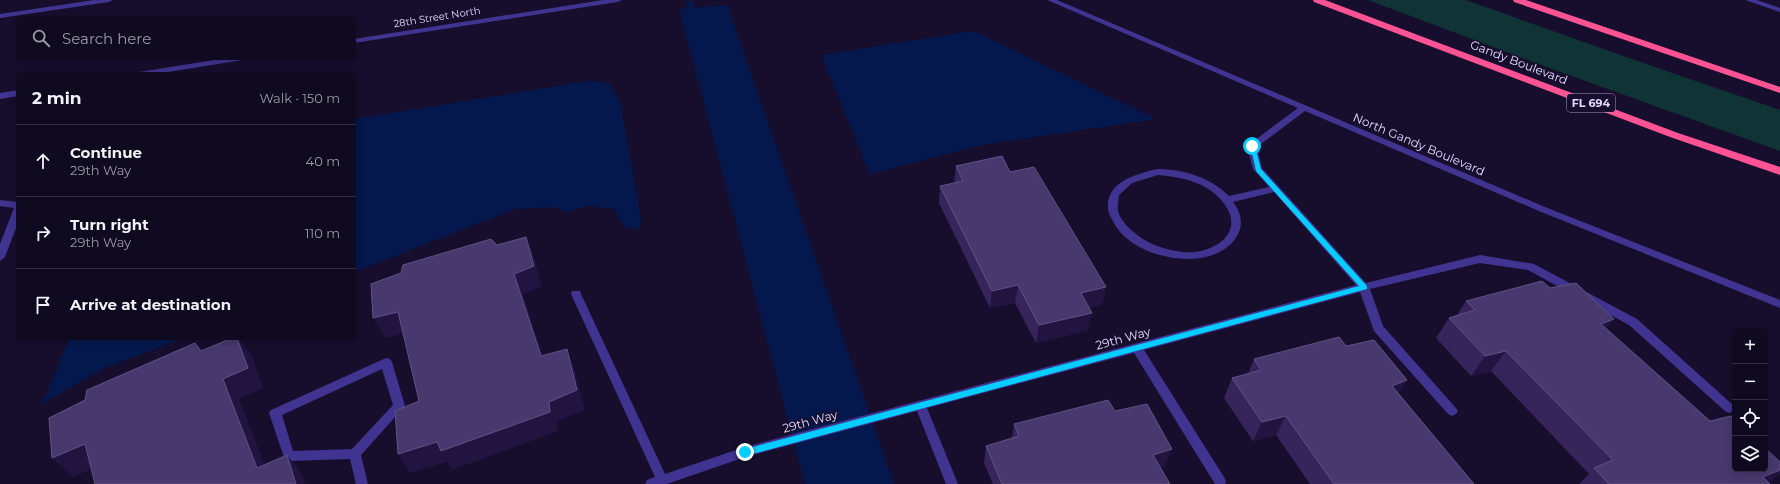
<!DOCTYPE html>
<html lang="en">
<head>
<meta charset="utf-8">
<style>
  body { margin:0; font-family:Montserrat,sans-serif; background:#19132a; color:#f1f3f6 }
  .controls { position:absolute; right:12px; bottom:12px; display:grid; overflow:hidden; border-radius:6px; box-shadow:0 2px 10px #0003 }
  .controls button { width:36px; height:36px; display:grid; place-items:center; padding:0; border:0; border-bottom:1px solid #302b3f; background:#100a21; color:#f1f3f6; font:20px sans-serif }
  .stop { position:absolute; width:12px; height:12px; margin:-9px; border:3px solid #04cdff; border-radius:50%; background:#fff }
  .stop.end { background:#04cdff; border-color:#fff; box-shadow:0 1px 4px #0008 }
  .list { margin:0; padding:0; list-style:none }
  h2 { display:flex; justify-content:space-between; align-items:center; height:52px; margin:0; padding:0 16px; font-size:17px }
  h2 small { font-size:13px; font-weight:400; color:#9c9aa5 }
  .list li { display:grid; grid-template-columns:26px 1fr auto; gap:12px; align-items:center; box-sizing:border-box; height:72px; padding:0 16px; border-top:1px solid #302b3f }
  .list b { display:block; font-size:15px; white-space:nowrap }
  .list p { margin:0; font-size:13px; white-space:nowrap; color:#9c9aa5 }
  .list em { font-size:13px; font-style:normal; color:#9c9aa5 }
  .icon { flex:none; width:22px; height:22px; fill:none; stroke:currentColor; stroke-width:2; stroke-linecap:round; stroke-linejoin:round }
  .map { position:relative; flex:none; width:1780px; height:484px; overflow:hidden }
  .search { position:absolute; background:#100a21; box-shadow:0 2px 10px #0003; left:16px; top:16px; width:340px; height:44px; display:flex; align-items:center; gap:10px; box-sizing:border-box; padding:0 14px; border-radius:6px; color:#9c9aa5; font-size:15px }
  .panel { position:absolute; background:#100a21; box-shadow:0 2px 10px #0003; left:16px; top:72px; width:340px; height:268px; border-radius:6px }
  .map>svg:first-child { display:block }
  .green { fill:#103436 }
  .water { fill:#04184e }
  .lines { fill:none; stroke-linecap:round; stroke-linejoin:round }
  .stream { fill:#04184e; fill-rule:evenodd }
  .minor { fill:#413490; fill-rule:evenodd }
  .highway { fill:#ff5394; fill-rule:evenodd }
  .wall { fill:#35255b }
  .shaded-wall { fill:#211441 }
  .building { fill:#47396d; stroke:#605284 }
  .route { fill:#04cdff }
  .labels { text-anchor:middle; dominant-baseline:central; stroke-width:3; stroke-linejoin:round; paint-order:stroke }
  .far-street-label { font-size:10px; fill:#e1d8ff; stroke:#160e2c }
  .shield { fill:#160e2c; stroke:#a49bc0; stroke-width:1 }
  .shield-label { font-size:11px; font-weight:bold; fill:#e1d8ff }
  .street-label { font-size:12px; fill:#e1d8ff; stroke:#160e2c }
</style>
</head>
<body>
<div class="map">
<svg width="1780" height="484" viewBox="0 0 1780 484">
  <rect width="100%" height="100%" fill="#160e2c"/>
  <polygon class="green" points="1368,0 1466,0 1626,57 1780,110 1780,151 1555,70"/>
  <g class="water">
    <polygon points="727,5 894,484 805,484 679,9"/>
    <polygon points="974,31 1156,119 982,145 870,174 821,55"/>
    <polygon points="588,81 609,83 620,102 641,219 638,230 624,227 615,209 587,206 569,212 550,207 515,209 354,272 354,119"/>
    <polygon points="70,338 184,338 103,369 42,404"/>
  </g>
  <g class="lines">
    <polygon class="stream" points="686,0 693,1 698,21 697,23 691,23 690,21"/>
    <g class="minor">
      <polygon points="94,0 113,0 109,2 0,18 0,14"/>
      <polygon points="603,0 622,0 618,2 354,43 354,39"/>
      <path d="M1047 0H1057L1545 207 1780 300V308L1539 211 1305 111 1257 147 1262 168 1366 283 1480 255 1534 264 1637 319 1733 405 1735 408 1733 411 1729 413 1725 411 1629 325 1528 270 1480 263 1370 289 1383 326 1456 408 1458 411 1456 414 1452 416 1448 414 1374 331 1360 292 1144 350 1224 477 1226 481 1225 484H1215L1134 353 927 408 958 484H946L917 411 745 457 667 484H645L647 480 655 477 571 294 572 291H580L581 294 665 474 745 447 1356 285 1274 192 1233 202C1241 212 1244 224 1237 236 1214 275 1133 260 1114 223 1112 219 1108 213 1108 209 1106 189 1123 179 1139 174 1146 172 1153 169 1160 169 1186 170 1211 178 1229 196L1269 187 1253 169 1247 146 1298 108ZM1158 175C1183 177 1210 183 1225 205 1246 235 1210 255 1183 252 1163 250 1146 243 1131 230 1126 225 1119 218 1118 210 1117 206 1119 199 1119 195L1132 183Z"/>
      <polygon points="1745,0 1757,0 1780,8 1780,12"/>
      <polygon points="227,58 247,58 243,60 155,74 135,74 139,72"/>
      <polygon points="18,90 18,96 0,99 0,93"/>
      <polygon points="0,200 18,202 18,223 5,257 0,261 0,244 14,208 0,206"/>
      <path d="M386 358 390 359 392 362 405 406 361 455 368 484H356L350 459 289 461 285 460 269 413 271 410ZM382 369 393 405 352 449 293 451 282 415Z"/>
    </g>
    <g class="highway">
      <polygon points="1313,0 1325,0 1678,133 1780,167 1780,175 1670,137 1314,2"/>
      <polygon points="1513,0 1526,0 1780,87 1780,93 1514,2"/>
    </g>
  </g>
  <g class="wall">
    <polygon points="956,166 1010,172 1106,287 1102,305 1089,307 1088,330 1036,343 1015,303 990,308 939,203 940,186 954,183"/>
    <polygon points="1550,288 1606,328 1710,421 1780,462 1780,473 1769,482 1770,484 1579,484 1589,474 1491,371 1471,376 1436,338 1449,318 1457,315 1466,301"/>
    <polygon points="1346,346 1399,394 1474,484 1310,484 1276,435 1253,441 1224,398 1232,378 1248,374 1254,359"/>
    <polygon points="1115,411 1165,466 1161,468 1170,484 993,484 984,463 986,446 1012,438 1014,424"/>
  </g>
  <g class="shaded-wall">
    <polygon points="526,237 534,257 542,286 523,294 549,375 541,356 514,274"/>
    <polygon points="1018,285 1015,303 990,308 992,291"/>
    <polygon points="1106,287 1102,305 1077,310 1081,293"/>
    <polygon points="398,312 409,332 385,338 373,318"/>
    <polygon points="1092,313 1088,330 1036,343 1039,325"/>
    <polygon points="1614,319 1598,339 1601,324"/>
    <polygon points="237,338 238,338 252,356 263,388 239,399 272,484 257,468 223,379"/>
    <polygon points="567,349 574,368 585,410 557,421 558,431 452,470 447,462 410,473 398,454 437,442 549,402"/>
    <polygon points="1506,351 1491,371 1471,376 1485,356"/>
    <polygon points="1407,380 1395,400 1392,386"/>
    <polygon points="1286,416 1276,435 1253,441 1262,422"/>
    <polygon points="85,444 105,463 73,477 52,458"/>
    <polygon points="1172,449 1165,466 1148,472 1153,455"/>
    <polygon points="287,455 302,474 305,484 296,484"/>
    <polygon points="1780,470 1780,473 1767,484 1763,477"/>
  </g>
  <g class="building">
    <polygon points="1002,156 1010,172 1034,167 1106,287 1081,293 1092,313 1039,325 1018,285 992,291 940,186 963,181 956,166"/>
    <polygon points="526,237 534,266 514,274 541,356 567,349 577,390 549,402 550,412 441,451 437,442 398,454 395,411 419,401 398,312 373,318 371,284 401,273 403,265 491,239 497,245"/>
    <polygon points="1542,281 1550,288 1576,283 1614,319 1601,324 1710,421 1731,416 1735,420 1735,469 1765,469 1765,448 1780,462 1780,470 1763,477 1770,484 1609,484 1594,468 1613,460 1506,351 1485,356 1449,318 1475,310 1466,301"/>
    <polygon points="1339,337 1346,346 1374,340 1407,380 1392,386 1474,484 1334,484 1286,416 1262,422 1232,378 1261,370 1254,359"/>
    <polygon points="232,338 237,338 248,368 223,379 257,468 287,455 296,484 95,484 85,444 52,458 49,418 85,400 87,390 195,343 201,351"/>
    <polygon points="1108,400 1115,411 1147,404 1172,449 1153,455 1170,484 1002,484 986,446 1019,436 1014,424"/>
  </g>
  <polygon class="route" points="1250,144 1255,146 1261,169 1367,286 1367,289 745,456 742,455 741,452 745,449 1359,286 1256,171"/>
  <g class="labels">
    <g class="far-street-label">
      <text transform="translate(437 17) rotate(-9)">28th Street North</text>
    </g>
    <rect class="shield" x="1567" y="94" width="48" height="18" rx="3"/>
    <g class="shield-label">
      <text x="1591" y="103">FL 694</text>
    </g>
    <g class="street-label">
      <text transform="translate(1519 62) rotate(21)">Gandy Boulevard</text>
      <text transform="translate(1419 144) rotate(23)">North Gandy Boulevard</text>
      <text transform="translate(1123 338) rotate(-15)">29th Way</text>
      <text transform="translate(810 421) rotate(-15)">29th Way</text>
    </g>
  </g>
</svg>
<div class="controls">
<button>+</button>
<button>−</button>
<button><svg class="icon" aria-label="locate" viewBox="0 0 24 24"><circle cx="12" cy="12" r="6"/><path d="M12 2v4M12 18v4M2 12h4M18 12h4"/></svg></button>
<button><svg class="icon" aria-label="layers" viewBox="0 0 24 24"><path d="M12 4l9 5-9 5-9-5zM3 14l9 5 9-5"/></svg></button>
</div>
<div class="stop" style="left:1252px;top:146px"></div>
<div class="stop end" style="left:745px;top:452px"></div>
<div class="search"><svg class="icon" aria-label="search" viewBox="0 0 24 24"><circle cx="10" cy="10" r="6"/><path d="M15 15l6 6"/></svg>Search here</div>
<section class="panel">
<h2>2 min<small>Walk · 150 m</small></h2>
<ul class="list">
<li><svg class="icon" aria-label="ahead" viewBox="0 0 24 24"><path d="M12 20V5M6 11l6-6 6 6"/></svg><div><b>Continue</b><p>29th Way</p></div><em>40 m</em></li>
<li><svg class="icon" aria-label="right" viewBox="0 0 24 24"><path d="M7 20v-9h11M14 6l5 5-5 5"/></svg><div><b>Turn right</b><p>29th Way</p></div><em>110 m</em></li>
<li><svg class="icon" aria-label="arrive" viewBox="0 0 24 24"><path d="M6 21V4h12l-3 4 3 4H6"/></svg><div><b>Arrive at destination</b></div></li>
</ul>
</section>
</div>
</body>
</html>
